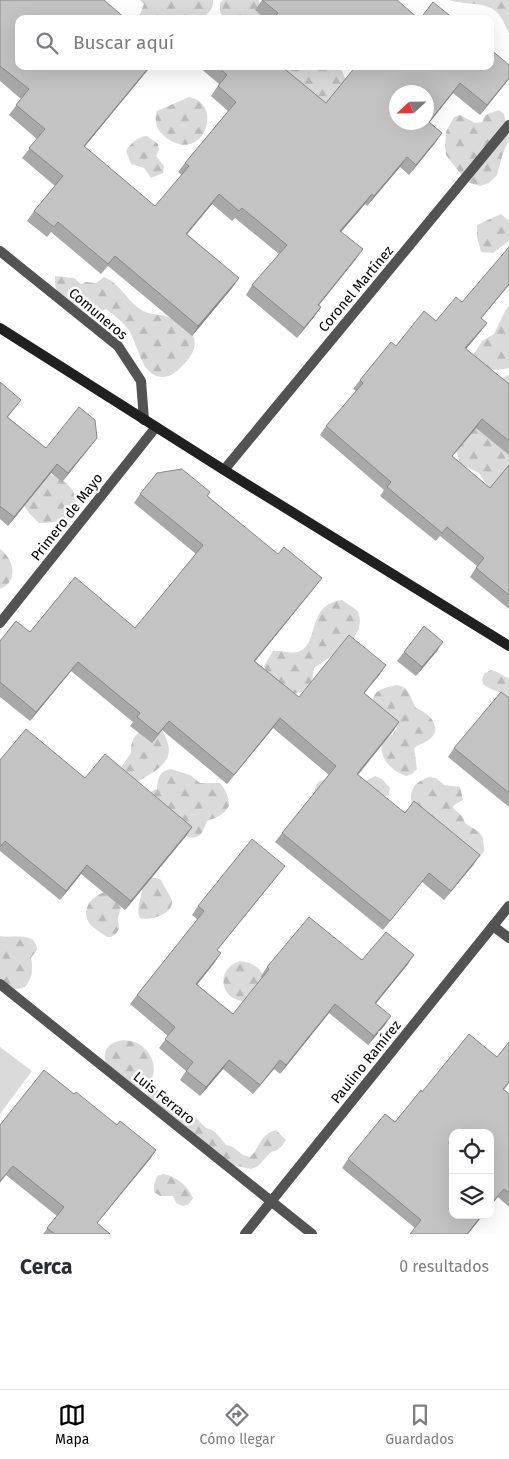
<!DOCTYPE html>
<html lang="es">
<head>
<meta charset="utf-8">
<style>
  body { margin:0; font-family:"Fira Sans",sans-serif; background:#f2f2f3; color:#2b2b33 }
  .controls { position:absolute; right:15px; bottom:15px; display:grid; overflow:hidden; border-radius:10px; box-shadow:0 5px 20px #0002 }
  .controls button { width:45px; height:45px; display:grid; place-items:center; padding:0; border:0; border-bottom:1px solid #e1e1e2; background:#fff; color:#2b2b33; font:25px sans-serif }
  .compass { position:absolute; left:389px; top:85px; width:45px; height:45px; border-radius:50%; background:#fff; box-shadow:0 5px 20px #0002; rotate:248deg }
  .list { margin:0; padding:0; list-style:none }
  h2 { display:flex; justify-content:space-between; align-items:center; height:65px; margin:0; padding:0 20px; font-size:21px }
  h2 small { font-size:16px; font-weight:400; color:#7c7c81 }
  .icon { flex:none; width:28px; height:28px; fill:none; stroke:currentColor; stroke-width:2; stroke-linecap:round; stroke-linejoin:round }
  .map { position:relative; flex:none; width:509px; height:1234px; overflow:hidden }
  .search { position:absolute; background:#fff; box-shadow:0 5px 20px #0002; left:15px; right:15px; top:15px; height:55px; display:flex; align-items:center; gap:12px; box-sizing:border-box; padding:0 18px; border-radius:10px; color:#7c7c81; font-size:19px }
  .sheet { height:155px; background:#fff }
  nav { display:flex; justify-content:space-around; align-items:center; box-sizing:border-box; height:70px; border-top:1px solid #e1e1e2; background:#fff; font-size:14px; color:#7c7c81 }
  nav a { display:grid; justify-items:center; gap:2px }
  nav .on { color:#000 }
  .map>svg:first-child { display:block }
  .forest { fill:url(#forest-firs) }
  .pitch { fill:#dadada }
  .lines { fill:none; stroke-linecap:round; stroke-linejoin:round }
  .street { stroke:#535353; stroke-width:10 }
  .secondary { stroke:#202020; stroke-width:10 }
  .wall { fill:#a8a8a8 }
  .shaded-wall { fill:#888 }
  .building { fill:#c3c3c3; stroke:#888; fill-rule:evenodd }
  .labels { text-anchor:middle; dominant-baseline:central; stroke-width:5; stroke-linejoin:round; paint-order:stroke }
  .street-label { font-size:14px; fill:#000; stroke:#fff }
</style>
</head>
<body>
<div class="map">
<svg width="509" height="1234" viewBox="0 0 509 1234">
  <defs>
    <pattern id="forest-firs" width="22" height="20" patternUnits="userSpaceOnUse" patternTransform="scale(1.25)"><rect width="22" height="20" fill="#dadada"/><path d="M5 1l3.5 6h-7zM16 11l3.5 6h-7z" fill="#b9b9b9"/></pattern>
  </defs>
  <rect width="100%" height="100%" fill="#fff"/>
  <g class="forest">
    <path d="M140 0H213C214 8 210 11 205 16L190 15 181 19H138L144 4Z"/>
    <polygon points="223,0 259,0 261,19 224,19 220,11 220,3"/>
    <path d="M449 0H509V34C506 28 504 21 500 16 490 0 465 6 449 0Z"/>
    <polygon points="278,66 337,66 342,71 348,85 337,107 309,98 303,84 287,77"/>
    <path d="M189 97C226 104 202 169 163 135 156 129 154 120 157 111Z"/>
    <polygon points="499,110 504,114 509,139 502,156 497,175 489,183 480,186 467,182 446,155 445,146 446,132 454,117 460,115 475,123 482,122 485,115"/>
    <path d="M147 136 158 144 159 150 156 156 164 166 163 173 151 178 144 168 131 164 126 151C131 143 137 137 147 136Z"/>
    <polygon points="501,214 509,221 509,241 493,253 481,252 477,237 477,225"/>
    <path d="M55 276 74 278 81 284 86 282 96 283 104 277C121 284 125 299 140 309 148 315 157 314 165 316 170 317 175 321 179 323 204 338 196 354 178 370 171 377 162 379 154 375 140 368 137 342 128 329 122 321 114 315 106 309 102 311 98 313 95 312 85 312 65 303 59 295 55 290 55 282 55 276Z"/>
    <path d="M509 306V368C490 372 485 370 474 354L482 341 494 334 506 309Z"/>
    <polygon points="509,375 509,499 495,496 479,473 460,464 456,450 501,378"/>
    <path d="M46 473C89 485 83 525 39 523L29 513 14 490Z"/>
    <path d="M0 549C14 559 19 581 0 589Z"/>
    <path d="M342 600 358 611 360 620 359 629 353 639 339 654 330 657 314 668C312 685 309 692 291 694L268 676 264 666 273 651C282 650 291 655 300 651 320 642 306 605 342 600Z"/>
    <path d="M491 670 497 672 509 679V699C502 691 491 691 483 684L482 680 484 674Z"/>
    <path d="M397 685C410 687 410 698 416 708 427 712 442 725 432 737 428 742 419 744 414 748L417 769 412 774 406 776C390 770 379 758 382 741L393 734 397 728 394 722 373 706C371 690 383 688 397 685Z"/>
    <path d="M157 727 162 730C165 736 169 743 169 750 169 766 147 776 135 783L124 779 122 766 131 753C130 736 140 728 157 727Z"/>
    <path d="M171 769 190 775 200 783H220C226 790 229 797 229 806 223 816 217 817 207 821 202 834 199 842 184 835L150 799V792L157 789C158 778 159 771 171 769Z"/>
    <path d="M375 776 382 779 390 788 389 795 383 797 314 796C315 767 340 785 356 784 362 784 369 779 375 776Z"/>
    <path d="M429 777 436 778 444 785 460 787 463 800 454 805 453 808 463 817 465 823 479 832 483 838 484 851 480 857 473 859 413 811C409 793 410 784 429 777Z"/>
    <path d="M151 878H158L161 880C163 885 172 898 172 902 172 915 149 921 140 918 135 907 144 894 142 883Z"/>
    <path d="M104 892 121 906 118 919 119 929C116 934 113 938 107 937 102 933 94 929 90 924 80 910 91 897 104 892Z"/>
    <path d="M0 936C12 939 36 930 37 950L31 958C33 969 33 977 25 987 14 991 9 989 0 981Z"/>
    <path d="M240 961C252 963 259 966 264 977L248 1001C220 1003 214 969 240 961Z"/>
    <path d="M124 1040C130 1041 138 1042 143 1047 158 1059 158 1084 139 1090L106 1065C102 1050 108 1042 124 1040Z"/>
    <path d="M155 1089 167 1093 174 1104 187 1109 206 1128 212 1130 218 1135 226 1145 233 1147 243 1155 250 1157C260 1148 260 1134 276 1130L286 1140 282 1146 277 1150 271 1152 258 1166 251 1169 219 1162 145 1097Z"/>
    <path d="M163 1174C176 1176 188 1186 193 1198L189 1204 183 1206 176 1203 173 1196H160L154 1192V1185L157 1176Z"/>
  </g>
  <polygon class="pitch" points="0,1047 32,1071 0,1114"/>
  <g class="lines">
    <g class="street">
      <polyline points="0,251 118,346 141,381 144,420"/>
      <polyline points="224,470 509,125"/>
      <polyline points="0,623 156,427"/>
      <polyline points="493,926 509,938"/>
      <polyline points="0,984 312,1234"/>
      <polyline points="245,1234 509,906"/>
    </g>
    <polyline class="secondary" points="0,328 224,470 509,646"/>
  </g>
  <g class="wall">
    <polygon points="0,0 19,66 151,66 84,147 155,206 182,175 178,172 185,163 228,111 211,96 219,84 198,66 281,66 326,103 353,70 349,66 490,66 509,79 480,115 453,93 429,122 442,133 435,143 409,175 400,167 367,206 365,204 341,232 356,259 319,305 321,307 314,317 297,338 246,295 252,285 279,254 235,218 232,221 212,204 187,234 239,278 232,288 192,336 108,266 101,274 51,232 47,237 27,221 34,211 55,186 22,158 37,139 9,115 21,99 0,81"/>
    <polygon points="262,0 419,19 265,19 255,10"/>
    <polygon points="482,318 481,331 466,349 509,384 509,455 476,428 452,456 490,488 509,465 509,609 470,577 477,566 440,536 436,541 380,496 384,490 320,435 326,426 356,391 353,389 360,380 396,346 436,321"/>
    <polygon points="0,382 21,400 8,417 46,448 91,446 62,482 51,473 8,526 0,519"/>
    <polygon points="140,494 208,496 315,587 255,661 299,697 380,674 364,693 399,722 393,731 358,775 405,813 474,864 444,900 422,882 383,930 275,842 282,833 329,775 273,728 227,784 162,730 152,743 130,726 133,722 71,671 30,721 0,697 0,641 30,632 135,628 196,554 134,503"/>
    <polygon points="437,651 416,676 397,661 404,652"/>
    <polygon points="509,698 509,807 448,757 454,748"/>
    <polygon points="0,760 85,778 192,827 186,836 125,910 81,874 60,900 0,851"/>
    <polygon points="278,875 217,950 215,962 197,985 233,1014 262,978 261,976 267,967 362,960 408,964 376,1003 385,1025 368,1045 329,1013 280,1074 274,1069 253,1094 223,1069 200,1096 180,1080 186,1071 159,1048 168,1036 130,1004 137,995 198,920 192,915 198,906"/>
    <polygon points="509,1042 509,1083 504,1090 509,1094 509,1207 498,1197 490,1207 490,1133 483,1215 468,1234 410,1234 415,1228 342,1168 348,1159 395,1122 497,1057"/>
    <polygon points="74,1094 117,1125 156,1150 150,1159 97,1223 110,1234 43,1234 57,1216 6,1175 0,1183 0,1125"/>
  </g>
  <g class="shaded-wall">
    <polygon points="150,66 151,66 77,156 84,146"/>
    <polygon points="509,78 509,79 480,115 487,105"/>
    <polygon points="460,83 453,93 422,132 429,122"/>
    <polygon points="442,133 435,143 409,175 416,165"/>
    <polygon points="407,157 400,167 367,206 374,196"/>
    <polygon points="219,194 212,204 179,244 186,234"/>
    <polygon points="372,194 365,204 333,241 340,231"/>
    <polygon points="363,249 356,259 311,315 318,305"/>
    <polygon points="239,278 232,288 192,336 198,326"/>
    <polygon points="509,284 509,285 475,326 481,318"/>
    <polygon points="321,307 314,317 297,338 304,328"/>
    <polygon points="487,323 481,331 459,357 465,348"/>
    <polygon points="482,419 476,428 446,464 452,456"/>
    <polygon points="97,438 91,446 62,482 68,473"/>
    <polygon points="57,464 51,473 8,526 14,517"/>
    <polygon points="322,578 315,587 248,670 254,661"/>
    <polygon points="443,642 437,651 416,676 422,667"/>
    <polygon points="78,662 71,671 30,721 36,712"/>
    <polygon points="386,665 380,674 357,702 364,693"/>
    <polygon points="280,718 273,728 227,784 234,775"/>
    <polygon points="169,721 162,730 152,743 158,734"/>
    <polygon points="399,722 393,731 351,783 357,774"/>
    <polygon points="192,827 186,836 125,910 131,901"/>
    <polygon points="480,855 474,864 444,900 451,891"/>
    <polygon points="87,865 81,874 60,900 66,891"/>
    <polygon points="285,866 278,875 210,959 217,950"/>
    <polygon points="221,953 215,962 190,993 196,984"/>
    <polygon points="414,955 408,964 369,1012 375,1003"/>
    <polygon points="335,1004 329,1013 280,1074 286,1065"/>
    <polygon points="391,1016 385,1025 368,1045 374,1036"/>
    <polygon points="229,1060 223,1069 200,1096 206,1087"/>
    <polygon points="280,1060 274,1069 253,1094 260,1085"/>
    <polygon points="156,1150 150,1159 90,1232 97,1223"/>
    <polygon points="482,1215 483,1215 468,1234 467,1234"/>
  </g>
  <g class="building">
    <path d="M0 0H104L126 19H19V66H150L84 146 155 206 189 166 185 163 236 102 218 86 227 75 217 66H281L326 103 356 66H490V49L509 65V78L487 105 460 83 429 122 442 133 416 165 407 157 374 196 372 194 340 231 363 249 318 305 321 307 304 328 252 285 287 245 242 208 239 211 219 194 186 234 239 278 198 326 115 256 108 264 58 222 54 227 34 211 63 176 29 148 45 129 16 105 29 89 0 66ZM396 92H426V122H396Z"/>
    <polygon points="262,0 397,0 419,19 273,19 278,13"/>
    <polygon points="433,2 454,19 420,19"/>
    <polygon points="509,247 509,284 481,318 487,323 465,348 509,384 509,441 482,419 452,456 490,488 509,465 509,595 476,568 484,558 447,527 442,533 387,487 391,482 326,426 363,383 360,380 391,342 396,346 424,311 436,321 456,297 462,302"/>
    <polygon points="0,382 21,400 7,417 46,448 79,407 95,420 97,438 68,473 57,464 14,517 1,507 0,508"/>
    <polygon points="182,469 210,492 207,496 278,554 284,547 322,578 254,661 299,697 349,635 386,665 364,693 399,722 357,774 405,813 414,801 480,855 451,891 429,873 390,921 282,833 336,766 280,718 234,775 169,721 158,734 137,717 140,713 78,662 36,712 0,682 0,641 16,621 30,632 75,577 135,628 203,545 140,494 157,473"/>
    <polygon points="424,626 443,642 422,667 404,652"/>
    <polygon points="501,692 509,698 509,793 454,748"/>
    <polygon points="26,729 85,778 105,754 192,827 131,901 87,865 66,891 5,841 0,847 0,760"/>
    <polygon points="252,839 285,866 217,950 221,953 196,984 233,1014 269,969 267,967 309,917 362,960 386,932 414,955 375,1003 391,1016 374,1036 335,1004 286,1065 280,1060 260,1085 229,1060 206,1087 186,1071 193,1062 165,1039 175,1027 137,995 204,911 198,906"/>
    <polygon points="469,1034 497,1057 509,1042 509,1082 503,1089 509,1094 509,1193 504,1189 490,1205 490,1133 453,1133 453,1215 482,1215 467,1234 410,1234 421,1220 348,1159 385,1114 395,1122 421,1090 422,1092"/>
    <polygon points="44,1070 74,1094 76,1092 117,1125 120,1121 156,1150 97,1223 110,1234 55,1234 47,1228 64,1207 13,1166 0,1181 0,1125"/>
  </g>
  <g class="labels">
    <g class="street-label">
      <text transform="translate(356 289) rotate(-50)">Coronel Martínez</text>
      <text transform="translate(98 314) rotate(40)">Comuneros</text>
      <text transform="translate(67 517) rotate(-52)">Primero de Mayo</text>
      <text transform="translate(366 1062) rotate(-51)">Paulino Ramírez</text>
      <text transform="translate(164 1098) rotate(39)">Luis Ferraro</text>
    </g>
  </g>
</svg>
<div class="controls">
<button><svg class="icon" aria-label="locate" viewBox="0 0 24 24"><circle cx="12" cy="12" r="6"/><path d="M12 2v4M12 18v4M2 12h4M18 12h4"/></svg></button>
<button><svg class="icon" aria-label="layers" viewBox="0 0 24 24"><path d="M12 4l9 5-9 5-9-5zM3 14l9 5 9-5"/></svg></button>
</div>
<svg class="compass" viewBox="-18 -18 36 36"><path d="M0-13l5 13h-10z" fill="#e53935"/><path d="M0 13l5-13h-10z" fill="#7c7c81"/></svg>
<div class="search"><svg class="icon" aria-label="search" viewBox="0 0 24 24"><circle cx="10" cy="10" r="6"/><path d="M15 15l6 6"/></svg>Buscar aquí</div>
</div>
<section class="sheet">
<h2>Cerca<small>0 resultados</small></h2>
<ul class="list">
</ul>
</section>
<nav>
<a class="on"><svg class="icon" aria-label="map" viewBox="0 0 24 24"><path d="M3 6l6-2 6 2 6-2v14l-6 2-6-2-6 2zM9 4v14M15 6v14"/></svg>Mapa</a>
<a><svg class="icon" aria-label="directions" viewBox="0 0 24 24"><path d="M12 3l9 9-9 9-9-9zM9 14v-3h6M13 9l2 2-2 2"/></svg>Cómo llegar</a>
<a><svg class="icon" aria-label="saved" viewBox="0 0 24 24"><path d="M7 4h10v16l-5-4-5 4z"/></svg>Guardados</a>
</nav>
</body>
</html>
